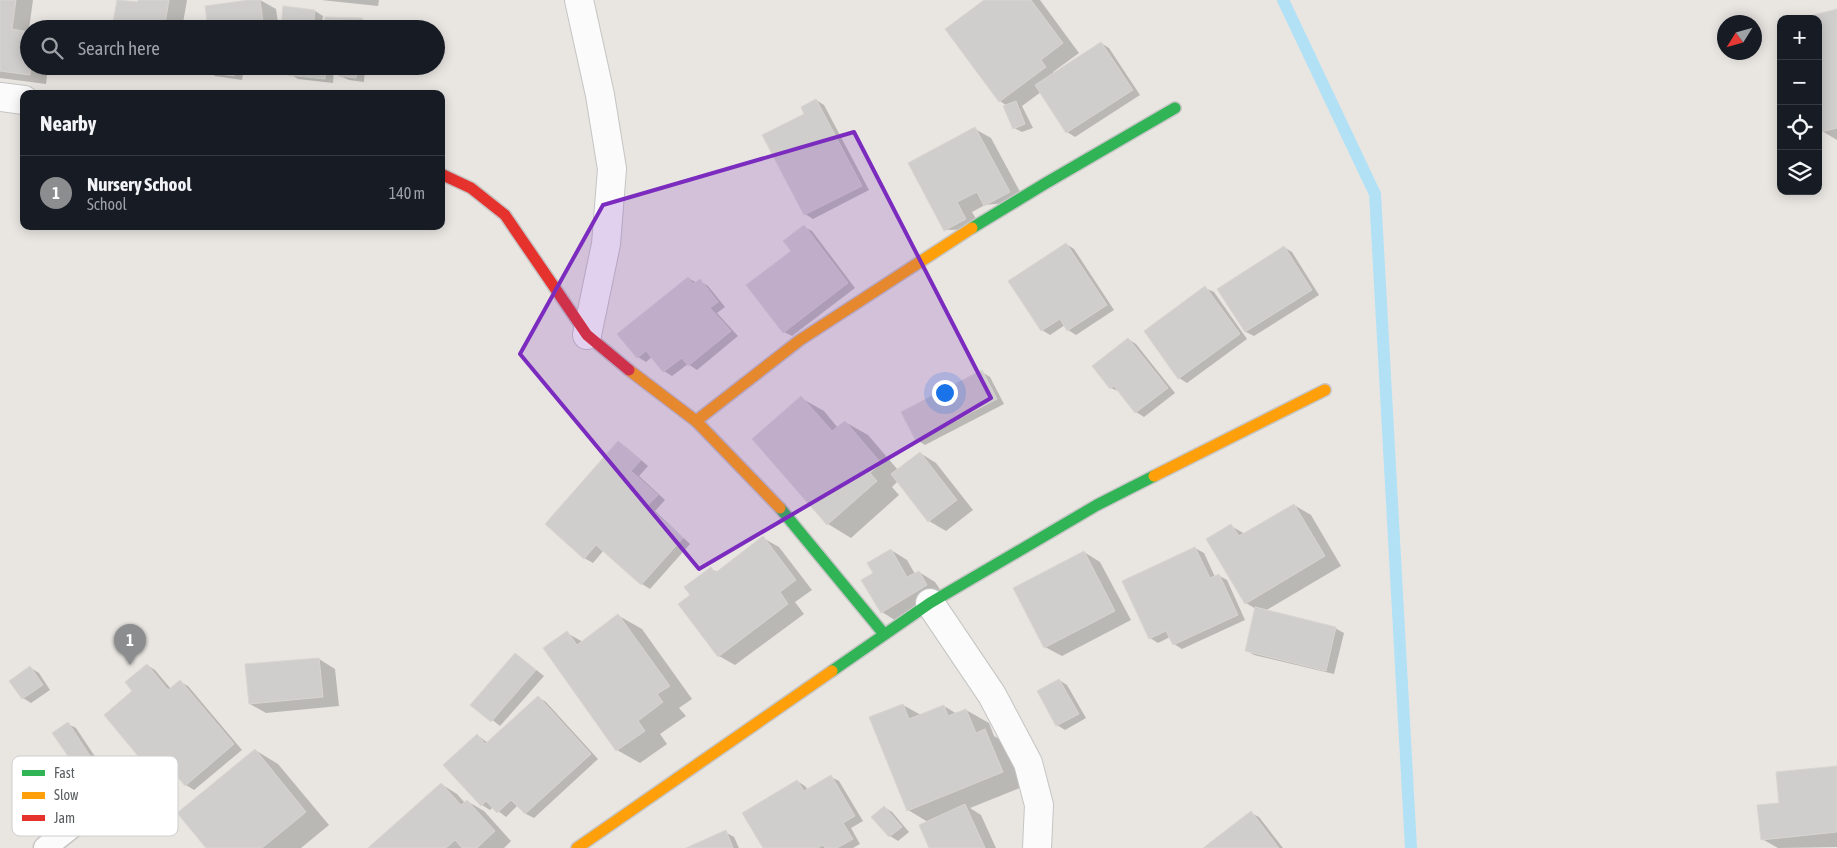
<!DOCTYPE html>
<html lang="en">
<head>
<meta charset="utf-8">
<style>
  body { margin:0; font-family:"Asap Condensed",sans-serif; background:#20242c; color:#f1f3f6 }
  .controls { position:absolute; right:15px; top:15px; display:grid; overflow:hidden; border-radius:10px; box-shadow:0 2px 12px #0003 }
  .controls button { width:45px; height:45px; display:grid; place-items:center; padding:0; border:0; border-bottom:1px solid #363941; background:#171b24; color:#f1f3f6; font:25px sans-serif }
  .compass { position:absolute; left:1717px; top:15px; width:45px; height:45px; border-radius:50%; background:#171b24; box-shadow:0 2px 12px #0003; rotate:233deg }
  .you { position:absolute; left:944px; top:392px; width:18px; height:18px; margin:-12px; border:4px solid #fff; border-radius:50%; background:#1a73e8; box-shadow:0 0 0 8px #1a73e833 }
  .badge { display:grid; place-items:center; width:32px; height:32px; border-radius:50%; background:#8b8d8e; color:#fff; font-size:16px; font-weight:700 }
  .pin { position:absolute; translate:-50% -41px; filter:drop-shadow(0 1px 2px #0008) }
  .pin::after { content:''; position:absolute; top:26px; width:18px; height:15px; background:inherit; clip-path:polygon(0 0,100% 0,50% 100%) }
  .list { margin:0; padding:0; list-style:none }
  h2 { display:flex; justify-content:space-between; align-items:center; height:65px; margin:0; padding:0 20px; font-size:21px }
  h2 small { font-size:16px; font-weight:400; color:#9ea1a6 }
  .list li { display:grid; grid-template-columns:32px 1fr auto; gap:15px; align-items:center; box-sizing:border-box; height:75px; padding:0 20px; border-top:1px solid #363941 }
  .list b { display:block; font-size:19px; white-space:nowrap }
  .list p { margin:0; font-size:16px; white-space:nowrap; color:#9ea1a6 }
  .list em { font-size:16px; font-style:normal; color:#9ea1a6 }
  .icon { flex:none; width:28px; height:28px; fill:none; stroke:currentColor; stroke-width:2; stroke-linecap:round; stroke-linejoin:round }
  .map { position:relative; flex:none; width:1837px; height:848px; overflow:hidden }
  .search { position:absolute; background:#171b24; box-shadow:0 2px 12px #0003; left:20px; top:20px; width:425px; height:55px; display:flex; align-items:center; gap:12px; box-sizing:border-box; padding:0 18px; border-radius:28px; color:#9ea1a6; font-size:19px }
  .panel { position:absolute; background:#171b24; box-shadow:0 2px 12px #0003; left:20px; top:90px; width:425px; height:140px; border-radius:10px }
  .map>svg:first-child { display:block }
  .shadow { fill:#0003 }
  .lines { fill:none; stroke-linecap:round; stroke-linejoin:round }
  .stream { stroke:#b2e1f6; stroke-width:12 }
  .building { fill:#d0cecc; stroke:#d8d5d1 }
  .lane-casing { stroke:#c5c5c4; stroke-width:25 }
  .street-casing { stroke:#c5c5c4; stroke-width:30 }
  .fast-casing { stroke:#c6c5c5; stroke-width:14 }
  .slow-casing { stroke:#c6c5c5; stroke-width:14 }
  .jam-casing { stroke:#c6c5c5; stroke-width:14 }
  .lane { stroke:#fcfbfb; stroke-width:22 }
  .street { stroke:#fcfbfb; stroke-width:28 }
  .fast { stroke:#30b455; stroke-width:11 }
  .slow { stroke:#ff9f0a; stroke-width:11 }
  .jam { stroke:#e5322d; stroke-width:11 }
  .marked { fill:#7b2cbf; fill-opacity:0.2; stroke:#7b2cbf; stroke-width:4; stroke-linejoin:round }
  .key { fill:#fff; stroke:#cdcecf; stroke-width:1 }
  .key-label { font-size:14px; fill:#585d60 }
</style>
</head>
<body>
<div class="map">
<svg width="1837" height="848" viewBox="0 0 1837 848">
  <rect width="100%" height="100%" fill="#e9e6e2"/>
  <g class="shadow">
    <polygon points="0,0 33,0 29,29 29,66 48,66 46,84 0,78"/>
    <polygon points="119,0 139,4 139,0 137,0 187,0 182,29 128,29 115,21"/>
    <polygon points="260,0 276,9 279,29 209,29"/>
    <polygon points="321,0 379,0 378,6"/>
    <polygon points="986,0 1040,0 1079,53 1053,72 1054,74 1101,43 1109,48 1140,95 1075,137 1067,132 1041,92 1022,106 1033,128 1022,132 1014,128 1007,106 1000,101"/>
    <polygon points="1837,10 1837,140 1822,131"/>
    <polygon points="315,11 323,16 321,29 282,29"/>
    <polygon points="362,19 370,24 370,29 326,29"/>
    <polygon points="208,66 235,69 243,74 242,80 215,76 207,71"/>
    <polygon points="290,66 334,66 333,83 298,79 290,74"/>
    <polygon points="341,66 361,66 365,68 364,82 349,80 340,76"/>
    <polygon points="816,100 824,105 869,190 813,219 805,214 764,135 806,114"/>
    <polygon points="975,129 991,138 1025,201 985,205 972,212 982,229 945,230"/>
    <polygon points="804,227 812,231 855,288 792,336 784,332 792,251"/>
    <polygon points="1066,244 1074,249 1114,310 1076,335 1068,330 1065,325 1050,335 1042,330"/>
    <polygon points="1284,247 1292,252 1319,295 1254,336 1246,332 1218,289"/>
    <polygon points="688,278 697,283 700,281 708,286 725,307 717,313 738,336 697,370 688,364 672,376 664,371 652,357 646,362 638,357 619,334"/>
    <polygon points="1205,288 1214,292 1247,339 1187,383 1179,378"/>
    <polygon points="1128,339 1136,344 1175,393 1144,417 1136,412 1120,392 1111,388"/>
    <polygon points="982,372 990,377 1004,404 925,445 917,440"/>
    <polygon points="801,398 824,411 838,428 845,422 868,435 898,470 920,453 936,463 973,510 946,531 929,521 898,481 892,487 899,495 851,538 828,524"/>
    <polygon points="618,442 626,447 648,466 639,476 665,500 655,511 690,544 650,589 642,584 604,550 593,563 584,558"/>
    <polygon points="1294,505 1311,515 1341,566 1265,611 1335,628 1344,633 1334,674 1254,655 1246,650 1256,609 1246,603 1231,526 1245,534"/>
    <polygon points="763,538 779,547 812,590 795,602 804,614 735,665 719,656 692,595 711,569 717,572"/>
    <polygon points="1195,548 1204,553 1215,577 1218,575 1227,580 1245,620 1182,649 1174,644 1170,637 1158,643 1150,638"/>
    <polygon points="891,550 907,560 915,574 919,572 935,582 943,594 898,622 882,612 875,573"/>
    <polygon points="1084,552 1100,562 1131,620 1062,656 1045,647"/>
    <polygon points="619,616 642,629 692,699 679,708 686,716 660,734 667,744 640,763 617,750 567,633 583,642"/>
    <polygon points="516,654 544,676 500,726 472,704"/>
    <polygon points="319,659 335,669 339,706 266,713 250,704"/>
    <polygon points="147,665 155,670 171,689 180,682 188,686 242,750 194,790 186,785 172,768 161,776 153,772 134,691"/>
    <polygon points="31,668 39,673 50,690 31,703 23,698"/>
    <polygon points="1059,680 1067,685 1086,718 1065,730 1057,725"/>
    <polygon points="538,697 546,702 598,759 534,818 526,814 518,805 506,817 493,807 490,810 482,805 445,765 477,735 488,743"/>
    <polygon points="903,705 921,715 944,706 957,714 966,710 989,723 994,736 1008,744 1025,786 970,808 981,815 996,848 930,848 928,822 908,810"/>
    <polygon points="68,724 76,728 100,764 86,773 78,768"/>
    <polygon points="255,750 278,764 329,825 301,848 207,848"/>
    <polygon points="1837,767 1837,847 1778,848 1762,839 1781,804"/>
    <polygon points="831,777 839,781 863,821 851,828 860,844 853,848 765,848 797,781 805,786 808,790"/>
    <polygon points="441,784 457,794 465,803 467,801 484,811 511,841 504,848 370,848"/>
    <polygon points="884,807 892,812 909,832 898,841 890,836 873,817"/>
    <polygon points="1251,813 1259,817 1283,848 1205,848"/>
    <polygon points="725,832 734,837 739,848 689,848"/>
  </g>
  <g class="lines">
    <polyline class="stream" points="1283,0 1375,194 1411,848"/>
  </g>
  <g class="building">
    <polygon points="0,0 16,0 12,29 29,32 29,66 31,66 30,75 0,71"/>
    <polygon points="117,0 138,2 138,0 169,0 164,29 154,29 113,22"/>
    <polygon points="249,0 260,0 264,29 208,29 205,6"/>
    <polygon points="984,0 1031,0 1063,43 1041,60 1046,67 999,102 945,29"/>
    <polygon points="283,6 315,10 313,29 281,29"/>
    <polygon points="1837,9 1837,128 1821,132 1818,121 1818,19 1798,19"/>
    <polygon points="325,17 362,18 362,29 325,29"/>
    <polygon points="1101,42 1133,90 1066,133 1035,85"/>
    <polygon points="206,66 235,68 234,76 205,72"/>
    <polygon points="289,66 326,66 325,79 288,75"/>
    <polygon points="340,66 357,66 356,78 339,76"/>
    <polygon points="816,99 862,186 804,215 762,135 804,114 801,107"/>
    <polygon points="1016,101 1025,124 1013,129 1003,106"/>
    <polygon points="975,127 1010,192 984,206 977,192 957,202 966,219 944,231 908,163"/>
    <polygon points="804,225 848,283 783,333 746,285 791,251 783,241"/>
    <polygon points="1066,243 1107,305 1067,331 1060,319 1041,331 1008,281"/>
    <polygon points="1284,246 1312,290 1245,332 1217,289"/>
    <polygon points="688,277 693,284 700,279 718,302 710,308 731,331 688,366 682,358 663,372 646,351 637,358 617,334"/>
    <polygon points="1205,286 1240,334 1178,379 1144,331"/>
    <polygon points="1128,338 1168,388 1135,413 1114,386 1110,389 1092,366"/>
    <polygon points="982,370 997,399 916,441 901,412"/>
    <polygon points="801,396 832,431 845,421 881,463 870,473 877,481 827,525 752,439"/>
    <polygon points="618,441 641,460 631,471 658,495 647,506 683,538 641,585 596,545 584,559 545,524"/>
    <polygon points="920,452 957,500 928,522 891,474"/>
    <polygon points="1294,504 1325,556 1245,604 1206,539 1231,524 1239,536"/>
    <polygon points="763,536 796,580 780,592 788,604 718,657 678,604 690,595 684,587 711,567 715,573"/>
    <polygon points="1195,547 1210,578 1219,574 1238,615 1173,645 1166,631 1149,639 1122,581"/>
    <polygon points="891,549 907,577 919,571 927,585 881,613 861,580 873,573 867,563"/>
    <polygon points="1084,551 1115,611 1044,648 1013,588"/>
    <polygon points="1255,607 1336,627 1326,671 1245,651"/>
    <polygon points="618,614 670,686 657,694 663,702 638,721 645,731 616,751 543,648 567,631 577,645"/>
    <polygon points="515,653 536,670 491,722 470,705"/>
    <polygon points="319,658 323,697 249,704 245,664"/>
    <polygon points="147,664 168,690 180,680 234,744 185,786 165,762 152,773 104,715 132,691 125,682"/>
    <polygon points="30,666 43,685 22,699 9,681"/>
    <polygon points="1059,679 1079,714 1056,726 1037,691"/>
    <polygon points="538,696 591,754 525,814 511,800 497,813 486,801 481,806 443,765 477,734 485,744"/>
    <polygon points="903,704 909,719 944,705 948,716 966,709 976,733 985,729 1003,772 907,811 869,717"/>
    <polygon points="68,722 92,759 77,769 52,733"/>
    <polygon points="255,749 306,812 262,848 206,848 177,813"/>
    <polygon points="1837,766 1837,832 1761,840 1757,805 1779,803 1776,772"/>
    <polygon points="831,775 855,816 843,823 853,839 837,848 825,848 823,845 817,848 763,848 742,813 797,780 804,791"/>
    <polygon points="441,783 461,805 467,800 495,831 477,848 462,848 455,840 446,848 368,848"/>
    <polygon points="965,804 985,848 929,848 919,825"/>
    <polygon points="884,806 902,827 889,837 871,817"/>
    <polygon points="1251,811 1279,848 1203,848"/>
    <polygon points="726,830 733,848 686,848"/>
  </g>
  <g class="lines">
    <g class="lane-casing">
      <polyline id="lane" points="45,848 136,776"/>
    </g>
    <g class="street-casing">
      <g id="street">
        <polyline points="579,0 600,95 612,169 606,244 587,335"/>
        <polyline points="0,97 24,100"/>
        <polyline points="930,603 992,695 1028,763 1039,805 1037,848"/>
      </g>
    </g>
    <g class="fast-casing">
      <g id="fast">
        <polyline points="972,228 1046,183 1175,108"/>
        <polyline points="780,508 884,634"/>
        <polyline points="832,671 930,603 1097,505 1154,476"/>
      </g>
    </g>
    <g class="slow-casing">
      <g id="slow">
        <polyline points="629,370 696,421 780,508"/>
        <polyline points="696,421 800,340 972,228"/>
        <polyline points="1154,476 1325,390"/>
        <polyline points="577,848 832,671"/>
      </g>
    </g>
    <g class="jam-casing">
      <polyline id="jam" points="441,174 471,188 505,215 587,335 629,370"/>
    </g>
    <use href="#lane" class="lane"/>
    <use href="#street" class="street"/>
    <use href="#fast" class="fast"/>
    <use href="#slow" class="slow"/>
    <use href="#jam" class="jam"/>
  </g>
  <path class="marked" d="M854 132 991 398 699 569 520 354 603 205Z"/>
  <rect x="12" y="756" width="166" height="80" rx="8" class="key"/>
  <rect x="22" y="770" width="23" height="6" fill="#30b455"/>
  <rect x="22" y="792" width="23" height="7" fill="#ff9f0a"/>
  <rect x="22" y="815" width="23" height="6" fill="#e5322d"/>
  <g class="key-label">
    <text x="54" y="778">Fast</text>
    <text x="54" y="800">Slow</text>
    <text x="54" y="823">Jam</text>
  </g>
</svg>
<div class="controls">
<button>+</button>
<button>−</button>
<button><svg class="icon" aria-label="locate" viewBox="0 0 24 24"><circle cx="12" cy="12" r="6"/><path d="M12 2v4M12 18v4M2 12h4M18 12h4"/></svg></button>
<button><svg class="icon" aria-label="layers" viewBox="0 0 24 24"><path d="M12 4l9 5-9 5-9-5zM3 14l9 5 9-5"/></svg></button>
</div>
<svg class="compass" viewBox="-18 -18 36 36"><path d="M0-13l5 13h-10z" fill="#e53935"/><path d="M0 13l5-13h-10z" fill="#9ea1a6"/></svg>
<div class="you"></div>
<div class="pin badge" style="left:130px;top:665px">1</div>
<div class="search"><svg class="icon" aria-label="search" viewBox="0 0 24 24"><circle cx="10" cy="10" r="6"/><path d="M15 15l6 6"/></svg>Search here</div>
<section class="panel">
<h2>Nearby<small></small></h2>
<ul class="list">
<li><span class="badge">1</span><div><b>Nursery School</b><p>School</p></div><em>140 m</em></li>
</ul>
</section>
</div>
</body>
</html>
